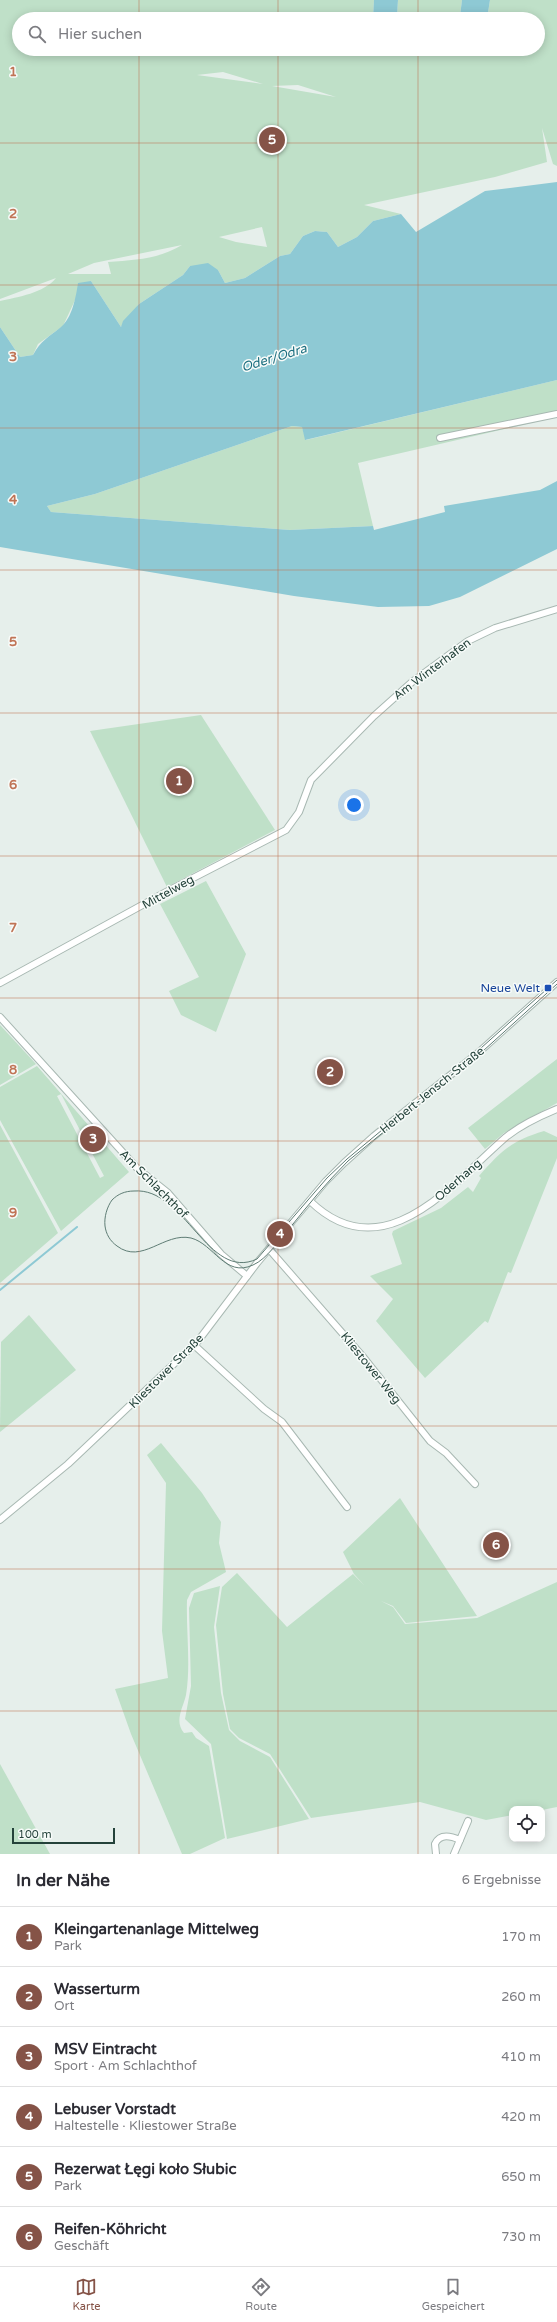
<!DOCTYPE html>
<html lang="de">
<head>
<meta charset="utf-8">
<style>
  body { margin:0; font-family:"Varela Round",sans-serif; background:#f2f2f3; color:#2b2b33 }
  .controls { position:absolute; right:12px; bottom:12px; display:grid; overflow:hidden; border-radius:8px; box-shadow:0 2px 10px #0003 }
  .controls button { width:36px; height:36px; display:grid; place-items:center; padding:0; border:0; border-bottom:1px solid #e1e1e2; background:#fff; color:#2b2b33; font:20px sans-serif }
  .scale { position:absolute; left:12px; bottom:10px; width:103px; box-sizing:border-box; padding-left:4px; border:2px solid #24423a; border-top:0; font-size:11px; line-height:14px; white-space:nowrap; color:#24423a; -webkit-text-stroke:3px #f7fbf9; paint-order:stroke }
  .you { position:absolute; left:354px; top:805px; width:14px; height:14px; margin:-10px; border:3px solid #fff; border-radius:50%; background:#1a73e8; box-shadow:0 0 0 6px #1a73e833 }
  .badge { display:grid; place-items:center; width:26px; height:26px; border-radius:50%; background:#855347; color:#fff; font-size:13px; font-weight:700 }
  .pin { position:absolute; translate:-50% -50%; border:2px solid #fff; box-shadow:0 1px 4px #0006 }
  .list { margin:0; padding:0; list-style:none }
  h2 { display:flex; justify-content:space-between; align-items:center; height:52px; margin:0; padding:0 16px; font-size:17px }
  h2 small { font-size:13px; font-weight:400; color:#7c7c81 }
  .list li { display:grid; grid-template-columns:26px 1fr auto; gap:12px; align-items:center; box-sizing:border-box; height:60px; padding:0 16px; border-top:1px solid #e1e1e2 }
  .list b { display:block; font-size:15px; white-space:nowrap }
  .list p { margin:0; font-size:13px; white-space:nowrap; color:#7c7c81 }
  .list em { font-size:13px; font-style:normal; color:#7c7c81 }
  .icon { flex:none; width:22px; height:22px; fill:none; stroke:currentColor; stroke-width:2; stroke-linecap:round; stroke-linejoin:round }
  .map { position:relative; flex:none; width:557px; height:1854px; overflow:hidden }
  .search { position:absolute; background:#fff; box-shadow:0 2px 10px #0003; left:12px; right:12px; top:12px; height:44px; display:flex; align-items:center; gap:10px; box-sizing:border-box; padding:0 14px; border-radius:22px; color:#7c7c81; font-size:15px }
  .sheet { height:412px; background:#fff }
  nav { display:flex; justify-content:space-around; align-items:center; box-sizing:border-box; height:56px; border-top:1px solid #e1e1e2; background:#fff; font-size:11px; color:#7c7c81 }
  nav a { display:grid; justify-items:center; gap:2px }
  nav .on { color:#855347 }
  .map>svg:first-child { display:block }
  .green { fill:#bfe0c8; fill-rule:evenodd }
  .water { fill:#8ec9d4 }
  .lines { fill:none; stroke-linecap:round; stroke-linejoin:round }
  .stream { stroke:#8ec9d4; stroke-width:2 }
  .street-casing { stroke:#a8b8b2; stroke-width:8 }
  .street { stroke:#fff; stroke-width:6 }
  .tram { stroke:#5f7d75; stroke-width:1 }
  .grid { fill:none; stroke:#c07456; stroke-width:1; stroke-opacity:0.55 }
  .transit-dot { fill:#1a4fb4; stroke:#f7fbf9; stroke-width:1.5 }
  .labels { text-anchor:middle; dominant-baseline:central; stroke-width:3; stroke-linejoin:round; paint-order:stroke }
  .street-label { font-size:12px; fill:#24423a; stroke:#f7fbf9 }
  .transit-label { font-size:12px; fill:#164399; stroke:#f7fbf9; text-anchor:end }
  .water-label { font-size:13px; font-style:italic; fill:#1c6f80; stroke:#f7fbf9 }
  .grid-label { font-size:13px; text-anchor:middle; font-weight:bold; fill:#c07456; stroke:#f7fbf9; stroke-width:3; stroke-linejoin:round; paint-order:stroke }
</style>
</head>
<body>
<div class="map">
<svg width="557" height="1854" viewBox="0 0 557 1854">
  <rect width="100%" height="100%" fill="#e6efeb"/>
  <g class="green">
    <path d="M0 0H374L373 17H397L398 0H462L460 16 480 19H19V49H538V19H487L490 0H557V166L553 164 542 128 547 162 495 177 364 205 401 214 373 221 357 237 338 247 327 232 315 231 303 236 290 254 280 256 245 278 225 283 218 270 190 266 183 275 139 304 121 327 91 281 76 298 63 326 38 344 33 355 20 357 0 327V301C18 297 44 293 56 278L0 299ZM223 72 263 84 197 75ZM298 85 336 97 272 86ZM262 227 267 247 236 242 219 237ZM182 245C159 259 135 260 108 262L111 274H68L94 263Z"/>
    <polygon points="557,380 557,417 358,463 373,526 290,530 51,512 47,506 95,494 292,426 302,427 306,440"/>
    <polygon points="201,715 275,830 167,887 90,731"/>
    <polygon points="206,881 246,954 216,1032 181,1015 169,991 199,977 160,904"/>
    <polygon points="0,1025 36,1064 0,1085"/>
    <polygon points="557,1059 557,1103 504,1133 485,1149 468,1128"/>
    <path d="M37 1066 129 1172 61 1231 0 1120V1087ZM61 1094 104 1176 100 1178 57 1096Z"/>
    <polygon points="0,1125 58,1233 0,1283"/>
    <path d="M544 1131 557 1137V1158L511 1273 508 1272 488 1323 485 1321 425 1378 376 1321 393 1299 370 1276 402 1264 392 1234 393 1231 441 1208 468 1187 473 1192 481 1178 479 1176C501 1151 511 1141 544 1131Z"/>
    <polygon points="29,1315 76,1370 0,1432 1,1342"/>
    <path d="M161 1443 202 1493 221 1522 219 1543 226 1572 191 1592 187 1600C186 1631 191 1665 186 1695 183 1708 174 1721 184 1733L192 1732 196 1738 209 1746 225 1838 190 1854H182L131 1734 115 1689 168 1678 162 1631 166 1483 147 1455Z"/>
    <polygon points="400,1498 477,1616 406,1623 393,1606 381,1601 393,1607 405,1624 477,1618 557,1582 557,1807 542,1810 512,1809 512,1815 486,1820 420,1802 311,1818 270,1754 239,1738 230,1729 223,1694 216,1625 222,1587 237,1573 287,1627 353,1574 364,1585 354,1574 343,1552"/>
    <polygon points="220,1586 214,1627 221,1693 229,1730 240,1741 270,1757 309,1819 227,1839 211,1744 185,1719 191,1686 189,1608 194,1593"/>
    <polygon points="0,1764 50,1854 0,1854"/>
  </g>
  <g class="water">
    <polygon points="374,0 398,0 397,17 373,17"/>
    <polygon points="462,0 490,0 487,19 460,16"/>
    <path d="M557 182V380L305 440 302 427 292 426 95 494 47 506 51 512 290 530 373 526 374 530 445 512 444 506 540 490 557 481V549L460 597 429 606 378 607 294 596 0 547V327L20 357 33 355C41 340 49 337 61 327 72 318 76 297 78 283L91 281 121 327 123 321 139 304 183 275 190 266 208 263 218 270 225 283 245 278 280 256 290 254 303 236 315 231 327 232 338 247 357 237 373 221 401 214 416 232 485 191Z"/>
  </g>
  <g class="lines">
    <polyline class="stream" points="0,1290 77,1227"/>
    <g class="street-casing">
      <g id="street">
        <polyline points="440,438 557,414"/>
        <polyline points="0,983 166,892 286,830 299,812 311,780 374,716 412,682 468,641 495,628 557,609"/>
        <polyline points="0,1017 137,1168 167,1192 221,1254 247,1276"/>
        <path d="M310 1201C383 1272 452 1184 506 1137 521 1125 540 1116 557 1109"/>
        <polyline points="269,1249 364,1358 430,1441 446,1453 475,1484"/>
        <polyline points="194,1345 264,1409 282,1422 347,1507"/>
        <polyline points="0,1520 68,1464 198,1341 257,1263 326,1181 344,1163 374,1136 478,1053 557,982"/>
        <path d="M436 1854 435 1844C440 1833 451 1836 460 1840"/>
        <polyline points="454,1854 468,1821"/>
      </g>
    </g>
    <use href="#street" class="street"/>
    <path class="tram" d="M557 980 481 1048 347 1159 327 1178 257 1259C208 1282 185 1187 134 1191 125 1191 118 1194 112 1200 107 1207 104 1217 105 1226 106 1234 110 1241 117 1246 142 1265 164 1232 191 1238 214 1244 225 1278 253 1265 267 1259 279 1240 289 1229 308 1205 327 1182 348 1161L483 1051 557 984"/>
  </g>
  <path class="grid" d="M139 0V19M278 0V19M418 0V19M139 49V1854M278 49V1854M418 49V1854M0 143H557M0 285H557M0 428H557M0 570H557M0 713H557M0 856H557M0 998H557M0 1141H557M0 1284H557M0 1426H557M0 1569H557M0 1711H557"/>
  <rect class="transit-dot" x="544" y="984" width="8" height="8" rx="2"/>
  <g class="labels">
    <g class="street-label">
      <text transform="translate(432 669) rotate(-37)">Am Winterhafen</text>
      <text transform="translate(168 892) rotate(-29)">Mittelweg</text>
      <text transform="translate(432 1090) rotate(-39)">Herbert-Jensch-Straße</text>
      <text transform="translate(458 1180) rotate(-41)">Oderhang</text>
      <text transform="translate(154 1184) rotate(45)">Am Schlachthof</text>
      <text transform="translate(371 1368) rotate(51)">Kliestower Weg</text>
      <text transform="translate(166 1371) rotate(-45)">Kliestower Straße</text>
    </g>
    <g class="transit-label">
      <text x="540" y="988">Neue Welt</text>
    </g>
    <g class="water-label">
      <text transform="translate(274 358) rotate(-17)">Oder/Odra</text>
    </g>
  </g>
  <g class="grid-label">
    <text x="13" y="76">1</text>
    <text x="13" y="218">2</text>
    <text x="13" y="361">3</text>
    <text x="13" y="504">4</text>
    <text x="13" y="646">5</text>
    <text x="13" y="789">6</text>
    <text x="13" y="932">7</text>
    <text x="13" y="1074">8</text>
    <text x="13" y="1217">9</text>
  </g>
</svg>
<div class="controls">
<button><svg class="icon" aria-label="locate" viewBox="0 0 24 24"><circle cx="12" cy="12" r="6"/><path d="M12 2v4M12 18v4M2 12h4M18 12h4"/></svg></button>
</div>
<div class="scale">100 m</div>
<div class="you"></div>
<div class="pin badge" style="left:179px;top:781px">1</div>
<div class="pin badge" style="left:330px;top:1072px">2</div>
<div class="pin badge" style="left:93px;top:1139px">3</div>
<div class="pin badge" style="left:280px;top:1234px">4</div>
<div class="pin badge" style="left:272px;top:140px">5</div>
<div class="pin badge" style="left:496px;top:1545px">6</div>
<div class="search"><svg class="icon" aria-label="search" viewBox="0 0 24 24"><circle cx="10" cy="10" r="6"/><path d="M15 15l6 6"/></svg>Hier suchen</div>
</div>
<section class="sheet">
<h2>In der Nähe<small>6 Ergebnisse</small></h2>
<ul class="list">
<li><span class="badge">1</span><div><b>Kleingartenanlage Mittelweg</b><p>Park</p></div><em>170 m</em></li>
<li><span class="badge">2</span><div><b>Wasserturm</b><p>Ort</p></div><em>260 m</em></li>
<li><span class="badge">3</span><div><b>MSV Eintracht</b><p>Sport · Am Schlachthof</p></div><em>410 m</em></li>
<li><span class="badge">4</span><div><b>Lebuser Vorstadt</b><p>Haltestelle · Kliestower Straße</p></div><em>420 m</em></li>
<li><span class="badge">5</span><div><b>Rezerwat Łęgi koło Słubic</b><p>Park</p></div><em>650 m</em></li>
<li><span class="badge">6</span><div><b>Reifen-Köhricht</b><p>Geschäft</p></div><em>730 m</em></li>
</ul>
</section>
<nav>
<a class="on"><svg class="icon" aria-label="map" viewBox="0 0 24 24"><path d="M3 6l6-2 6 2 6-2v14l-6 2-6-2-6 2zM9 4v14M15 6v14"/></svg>Karte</a>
<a><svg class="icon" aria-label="directions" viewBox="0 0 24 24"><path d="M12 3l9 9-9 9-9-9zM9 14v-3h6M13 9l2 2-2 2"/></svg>Route</a>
<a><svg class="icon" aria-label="saved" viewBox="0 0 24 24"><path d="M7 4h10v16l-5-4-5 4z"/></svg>Gespeichert</a>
</nav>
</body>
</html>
